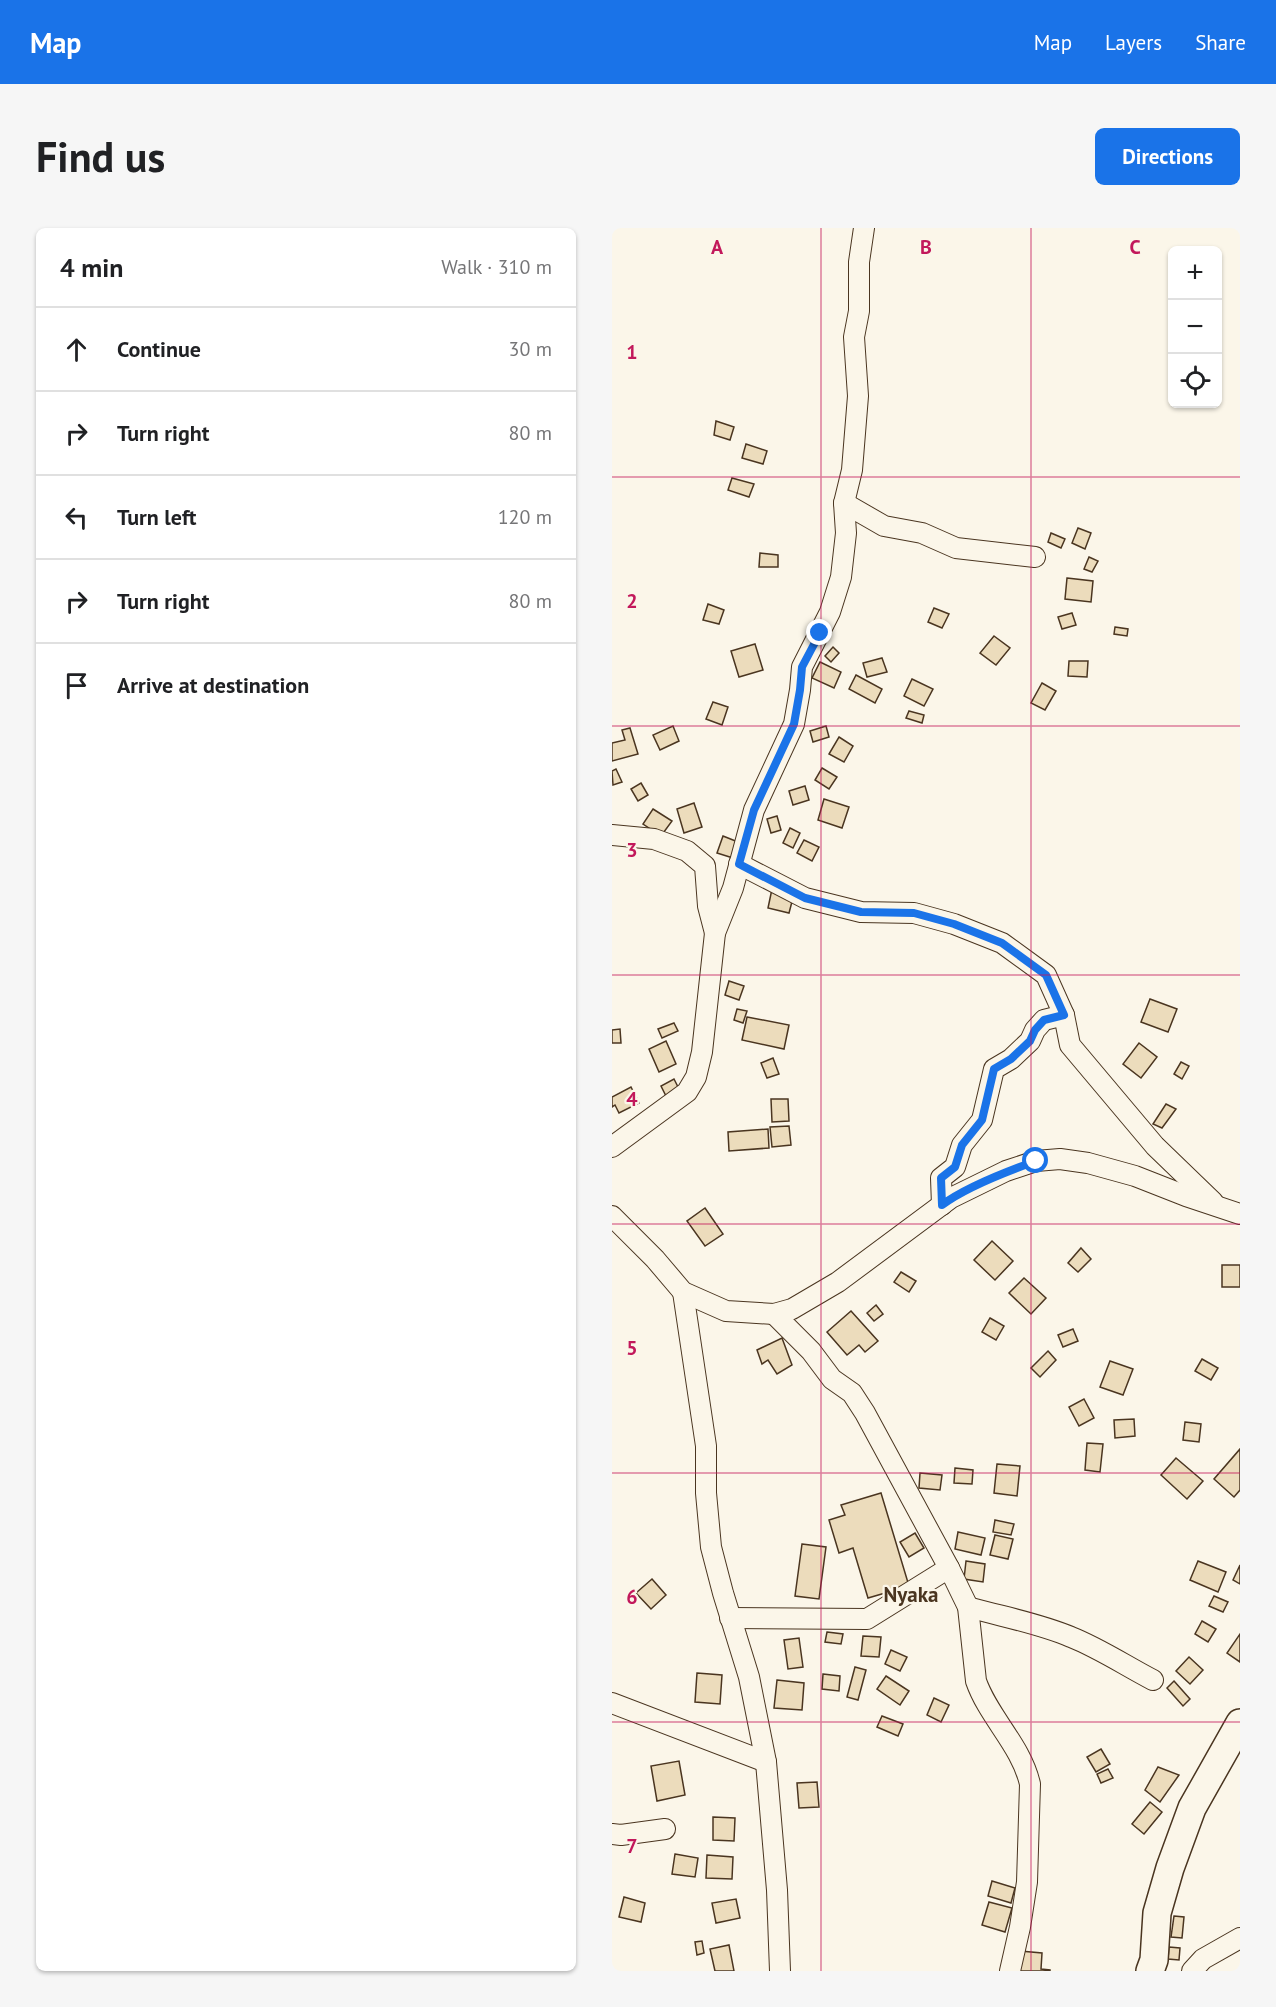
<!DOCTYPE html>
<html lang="en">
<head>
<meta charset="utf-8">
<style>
  body { margin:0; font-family:"PT Sans",sans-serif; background:#f6f6f6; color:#202124 }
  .controls { position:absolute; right:18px; top:18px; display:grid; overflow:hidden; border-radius:9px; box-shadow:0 2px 4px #0004 }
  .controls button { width:54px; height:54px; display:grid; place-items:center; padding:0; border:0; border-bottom:2px solid #e0e0e0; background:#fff; color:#202124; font:30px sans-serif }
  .stop { position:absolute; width:18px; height:18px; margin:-14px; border:4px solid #1a73e8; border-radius:50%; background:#fff }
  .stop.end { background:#1a73e8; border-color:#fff; box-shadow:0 2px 6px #0008 }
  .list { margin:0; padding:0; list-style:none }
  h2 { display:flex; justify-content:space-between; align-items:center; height:78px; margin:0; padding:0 24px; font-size:26px }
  h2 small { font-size:20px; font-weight:400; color:#757577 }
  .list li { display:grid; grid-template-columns:39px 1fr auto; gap:18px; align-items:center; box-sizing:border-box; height:84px; padding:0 24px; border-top:2px solid #e0e0e0 }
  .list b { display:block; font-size:22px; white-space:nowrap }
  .list em { font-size:20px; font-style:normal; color:#757577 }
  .icon { flex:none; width:33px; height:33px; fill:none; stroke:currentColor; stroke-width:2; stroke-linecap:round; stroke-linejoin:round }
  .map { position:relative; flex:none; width:628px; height:1743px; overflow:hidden; border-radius:9px }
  header { display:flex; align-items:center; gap:36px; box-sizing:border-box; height:84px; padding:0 30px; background:#1a73e8; color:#fff }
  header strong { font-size:28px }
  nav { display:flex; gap:33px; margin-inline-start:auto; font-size:21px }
  .intro { display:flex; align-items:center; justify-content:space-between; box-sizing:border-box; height:144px; padding:0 36px }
  h1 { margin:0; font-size:42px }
  .button { padding:15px 27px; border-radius:9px; background:#1a73e8; color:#fff; font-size:21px; font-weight:700 }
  main { display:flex; gap:36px; padding:0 36px }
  aside { flex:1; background:#fff; border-radius:9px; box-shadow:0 2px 4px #0004 }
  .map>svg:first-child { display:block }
  .building { fill:#ecdcbc; stroke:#4a3520; stroke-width:1.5 }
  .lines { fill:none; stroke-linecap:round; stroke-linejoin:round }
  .street-casing { stroke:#4a3520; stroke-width:22 }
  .secondary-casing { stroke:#4a3520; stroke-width:30 }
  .street { stroke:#fbf6e9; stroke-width:20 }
  .secondary { stroke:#fbf6e9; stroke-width:27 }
  .route { stroke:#1a73e8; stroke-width:8 }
  .grid { fill:none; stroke:#c2185b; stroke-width:1.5; stroke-opacity:0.55 }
  .labels { text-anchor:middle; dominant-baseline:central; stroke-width:4.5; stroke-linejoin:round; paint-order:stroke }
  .quarter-label { font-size:21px; font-weight:bold; fill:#4a3520; stroke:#fbf6e9 }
  .grid-label { font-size:20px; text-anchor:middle; font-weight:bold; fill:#c2185b; stroke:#fbf6e9; stroke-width:4.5; stroke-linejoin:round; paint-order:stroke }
</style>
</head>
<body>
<header>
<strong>Map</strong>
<nav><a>Map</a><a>Layers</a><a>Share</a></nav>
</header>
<div class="intro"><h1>Find us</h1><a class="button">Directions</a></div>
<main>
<aside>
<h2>4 min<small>Walk · 310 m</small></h2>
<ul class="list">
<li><svg class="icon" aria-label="ahead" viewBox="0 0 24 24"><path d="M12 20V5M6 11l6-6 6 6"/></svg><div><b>Continue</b></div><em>30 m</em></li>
<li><svg class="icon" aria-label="right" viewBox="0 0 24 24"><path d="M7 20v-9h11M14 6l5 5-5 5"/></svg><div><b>Turn right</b></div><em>80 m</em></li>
<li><svg class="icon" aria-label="left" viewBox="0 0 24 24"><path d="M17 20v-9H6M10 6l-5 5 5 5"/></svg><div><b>Turn left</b></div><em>120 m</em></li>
<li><svg class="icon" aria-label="right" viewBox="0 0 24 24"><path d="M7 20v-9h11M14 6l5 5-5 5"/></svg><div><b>Turn right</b></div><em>80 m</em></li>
<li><svg class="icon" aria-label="arrive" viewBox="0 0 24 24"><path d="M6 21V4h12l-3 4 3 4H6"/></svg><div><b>Arrive at destination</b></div></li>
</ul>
</aside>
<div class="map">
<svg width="628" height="1743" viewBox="0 0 628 1743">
  <rect width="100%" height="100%" fill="#fbf6e9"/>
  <g class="building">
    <polygon points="104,193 122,199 118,212 102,207"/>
    <polygon points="134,216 155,223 151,236 130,230"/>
    <polygon points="120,250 142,256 137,269 116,262"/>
    <polygon points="466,300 479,305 473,321 460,315"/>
    <polygon points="439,305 453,311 449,320 436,314"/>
    <polygon points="148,325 166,327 166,339 147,339"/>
    <polygon points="477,329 486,333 480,344 472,341"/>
    <polygon points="455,350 481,353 479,374 453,371"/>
    <polygon points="96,376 112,382 107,396 91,392"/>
    <polygon points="322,380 337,386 330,400 316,394"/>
    <polygon points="460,385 464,397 450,401 446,389"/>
    <polygon points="503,399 516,401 515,408 502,406"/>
    <polygon points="382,408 398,420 384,437 368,425"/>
    <polygon points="143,416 151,442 127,449 119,423"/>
    <polygon points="221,419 227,425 219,434 213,428"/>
    <polygon points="270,430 275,444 255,449 251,435"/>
    <polygon points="457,433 476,433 475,449 456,448"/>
    <polygon points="208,434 229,444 222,460 200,450"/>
    <polygon points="244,447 270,461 263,475 237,461"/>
    <polygon points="300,451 321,461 312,478 292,468"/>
    <polygon points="430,455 444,463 433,482 419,475"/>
    <polygon points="101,474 116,479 110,497 94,491"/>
    <polygon points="297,483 312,487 310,495 294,490"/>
    <polygon points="61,498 67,513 48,522 41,507"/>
    <polygon points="214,498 217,509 201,514 198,503"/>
    <polygon points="18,500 26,526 0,533 0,515 13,512 10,502"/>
    <polygon points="227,509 241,518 232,534 217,526"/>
    <polygon points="210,540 225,549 217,561 203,552"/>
    <polygon points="4,541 10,554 1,557 0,543"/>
    <polygon points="29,555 36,567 26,573 19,561"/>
    <polygon points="193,558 197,572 181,577 177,563"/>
    <polygon points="212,571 237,579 230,600 206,592"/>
    <polygon points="82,575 90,599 72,605 65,581"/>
    <polygon points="41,581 60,593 49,608 31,596"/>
    <polygon points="165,588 169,602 159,605 155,591"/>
    <polygon points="178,600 188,605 181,620 171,615"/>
    <polygon points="111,608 126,614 121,630 105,625"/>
    <polygon points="192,612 207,619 200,633 185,625"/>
    <polygon points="160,661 182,666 177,685 156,680"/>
    <polygon points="117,753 132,758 127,772 113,767"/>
    <polygon points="538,771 565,781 556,804 529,794"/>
    <polygon points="125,781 135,783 131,795 122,792"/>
    <polygon points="135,789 177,797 172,821 130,812"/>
    <polygon points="62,795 66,803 50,810 46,801"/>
    <polygon points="8,801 9,815 0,815 0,802"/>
    <polygon points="54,813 64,836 47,844 37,821"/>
    <polygon points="527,815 545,829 529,850 511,836"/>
    <polygon points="161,830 167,846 155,850 149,835"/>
    <polygon points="569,834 577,838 570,851 562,846"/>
    <polygon points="62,851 68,863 55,870 49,858"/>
    <polygon points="19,859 27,875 7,885 3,877 0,879 0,869"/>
    <polygon points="159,871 176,871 177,893 160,894"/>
    <polygon points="554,876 564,881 550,900 541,896"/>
    <polygon points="177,898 179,917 160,919 158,899"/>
    <polygon points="156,901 157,920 117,923 116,904"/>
    <polygon points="93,980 111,1006 93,1018 75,993"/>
    <polygon points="380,1013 401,1033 383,1052 362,1032"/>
    <polygon points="469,1020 479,1031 466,1044 456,1035"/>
    <rect x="610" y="1037" width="18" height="22"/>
    <polygon points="289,1044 304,1053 297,1064 282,1054"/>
    <polygon points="412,1050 434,1070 419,1086 397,1065"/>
    <polygon points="264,1077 271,1086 262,1093 255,1085"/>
    <polygon points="239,1083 266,1113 253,1124 247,1117 235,1127 215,1104"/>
    <polygon points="378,1090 392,1098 384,1112 370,1104"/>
    <polygon points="461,1101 466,1113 451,1119 446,1107"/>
    <polygon points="170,1110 180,1137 165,1146 156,1132 150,1136 145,1122"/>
    <polygon points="436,1123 444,1132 428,1149 419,1140"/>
    <polygon points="590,1131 606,1140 599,1152 583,1143"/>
    <polygon points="498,1133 521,1141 511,1167 488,1159"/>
    <polygon points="472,1171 482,1190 467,1198 457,1179"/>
    <polygon points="522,1191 523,1208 503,1210 502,1192"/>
    <polygon points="573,1194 589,1196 587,1214 571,1212"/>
    <polygon points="475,1215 491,1216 488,1244 473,1242"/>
    <polygon points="628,1221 628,1262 622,1269 602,1251"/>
    <polygon points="564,1230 591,1253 575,1271 549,1247"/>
    <polygon points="385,1236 408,1238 405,1268 382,1265"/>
    <polygon points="343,1240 361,1242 360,1256 342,1255"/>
    <polygon points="308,1245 330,1247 328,1262 307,1260"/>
    <polygon points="269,1265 297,1358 256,1370 241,1320 227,1325 217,1292 233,1287 229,1277"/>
    <polygon points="383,1292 402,1296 399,1307 381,1304"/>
    <polygon points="346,1304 373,1310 369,1327 343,1321"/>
    <polygon points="303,1305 312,1320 297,1329 288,1314"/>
    <polygon points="383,1307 401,1311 396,1331 378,1327"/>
    <polygon points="190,1316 214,1319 207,1371 183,1368"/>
    <polygon points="354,1333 373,1336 371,1354 352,1351"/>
    <polygon points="586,1333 614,1344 606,1364 578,1352"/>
    <polygon points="628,1337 628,1356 621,1352"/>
    <polygon points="40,1351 54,1367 39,1381 24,1365"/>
    <polygon points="602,1368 616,1374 611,1384 597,1378"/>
    <polygon points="590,1393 604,1401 596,1414 583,1406"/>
    <polygon points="215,1404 231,1406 229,1416 213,1414"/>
    <polygon points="628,1406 628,1434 615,1425"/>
    <polygon points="251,1408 269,1409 267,1429 249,1428"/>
    <polygon points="187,1410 191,1439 176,1441 172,1412"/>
    <polygon points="279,1422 295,1429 288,1443 273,1436"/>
    <polygon points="577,1429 591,1442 578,1456 564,1443"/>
    <polygon points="243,1439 254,1442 246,1472 235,1469"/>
    <polygon points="85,1445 110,1447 108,1476 83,1474"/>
    <polygon points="211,1446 228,1448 227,1463 210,1461"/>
    <polygon points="274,1448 297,1463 288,1477 265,1461"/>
    <polygon points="165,1452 192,1455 190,1482 162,1480"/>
    <polygon points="562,1453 578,1471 571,1478 555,1460"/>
    <polygon points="322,1470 337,1477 329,1494 315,1487"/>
    <polygon points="270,1488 291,1496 286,1508 265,1499"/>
    <polygon points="489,1521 498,1536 484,1544 475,1529"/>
    <polygon points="67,1533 73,1567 45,1573 39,1538"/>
    <polygon points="546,1539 567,1547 548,1574 533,1562"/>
    <polygon points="496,1541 501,1550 489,1555 485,1546"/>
    <polygon points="205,1554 207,1579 187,1580 185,1555"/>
    <polygon points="538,1574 550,1584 532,1606 520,1596"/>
    <polygon points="101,1589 123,1590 122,1613 101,1612"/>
    <polygon points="63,1626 86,1630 83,1649 60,1646"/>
    <polygon points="95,1627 121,1629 120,1651 94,1650"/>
    <polygon points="380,1653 403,1660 399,1675 376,1668"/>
    <polygon points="12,1669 33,1675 29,1694 7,1689"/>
    <polygon points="124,1671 128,1690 104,1695 100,1675"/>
    <polygon points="377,1674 400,1680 393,1704 370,1697"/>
    <polygon points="562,1688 572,1689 570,1710 559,1709"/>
    <polygon points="90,1713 92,1725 85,1727 83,1714"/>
    <polygon points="117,1717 122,1743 103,1743 98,1721"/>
    <polygon points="557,1719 568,1720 567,1732 556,1731"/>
    <polygon points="408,1723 430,1725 429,1741 438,1742 438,1743 406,1743"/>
  </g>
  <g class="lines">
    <g class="street-casing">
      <g id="street">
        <polyline points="232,275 272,298 310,305 344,320 423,329"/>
        <polyline points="0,607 42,611 75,623 93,638 96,678 103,705"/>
        <polyline points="127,636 193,670 249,684 302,685 342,696 390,715 434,747 452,787 458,817 543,918 601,974"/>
        <polyline points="0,919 75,864 84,849 90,824 103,705 121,660 142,582 182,496 188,462 190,439 218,384 229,349 234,305 232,275 240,242 246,168 242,109 247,83 247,34 252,0"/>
        <polyline points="330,977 329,950 343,939 350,917 370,892 382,841 399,831 418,813 423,802 432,792 452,787"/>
        <polyline points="0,988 43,1031 71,1064 114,1083 162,1086 180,1081 226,1054 339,970 394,943 424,933 448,931 476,935 523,948 574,968 628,986"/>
        <polyline points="71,1064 94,1218 94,1265 99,1319 111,1365 137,1449 154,1534 165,1662 168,1743"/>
        <path d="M162 1086 199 1123 220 1151 240 1165 253 1185 337 1340 356 1379 364 1453C377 1490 409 1517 418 1556L415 1654 408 1699 398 1743"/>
        <path d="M356 1379C391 1389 426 1395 459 1409 487 1420 514 1438 541 1452"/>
        <polyline points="118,1390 255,1391 337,1340"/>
        <polyline points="0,1475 154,1534"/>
        <polyline points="0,1606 9,1607 53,1601"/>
        <polyline points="580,1743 591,1731 628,1710"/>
      </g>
    </g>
    <g class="secondary-casing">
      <polyline id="secondary" points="538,1743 542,1732 545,1685 558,1640 580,1580 628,1495"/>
    </g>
    <use href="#street" class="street"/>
    <use href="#secondary" class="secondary"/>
  </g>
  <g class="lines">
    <path class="route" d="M208 405 190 439 188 462 182 496 142 582 127 636 193 670 249 684 302 685 342 696 390 715 434 747 452 787 432 792 423 802 418 813 399 831 382 841 370 892 350 917 343 939 329 950 330 977C354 959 396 943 424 933"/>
  </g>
  <path class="grid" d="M209 0V1743M419 0V1743M0 249H628M0 498H628M0 747H628M0 996H628M0 1245H628M0 1494H628"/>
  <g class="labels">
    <g class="quarter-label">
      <text x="299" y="1366">Nyaka</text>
    </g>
  </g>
  <g class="grid-label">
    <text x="105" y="26">A</text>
    <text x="314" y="26">B</text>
    <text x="523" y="26">C</text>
    <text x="20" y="131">1</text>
    <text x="20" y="380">2</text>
    <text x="20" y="629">3</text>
    <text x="20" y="878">4</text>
    <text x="20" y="1127">5</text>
    <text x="20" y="1376">6</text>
    <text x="20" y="1625">7</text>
  </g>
</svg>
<div class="controls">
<button>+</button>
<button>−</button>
<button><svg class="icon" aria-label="locate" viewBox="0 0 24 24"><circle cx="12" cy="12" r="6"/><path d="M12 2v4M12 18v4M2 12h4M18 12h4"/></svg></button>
</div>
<div class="stop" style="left:424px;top:933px"></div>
<div class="stop end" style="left:208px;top:405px"></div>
</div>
</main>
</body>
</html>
